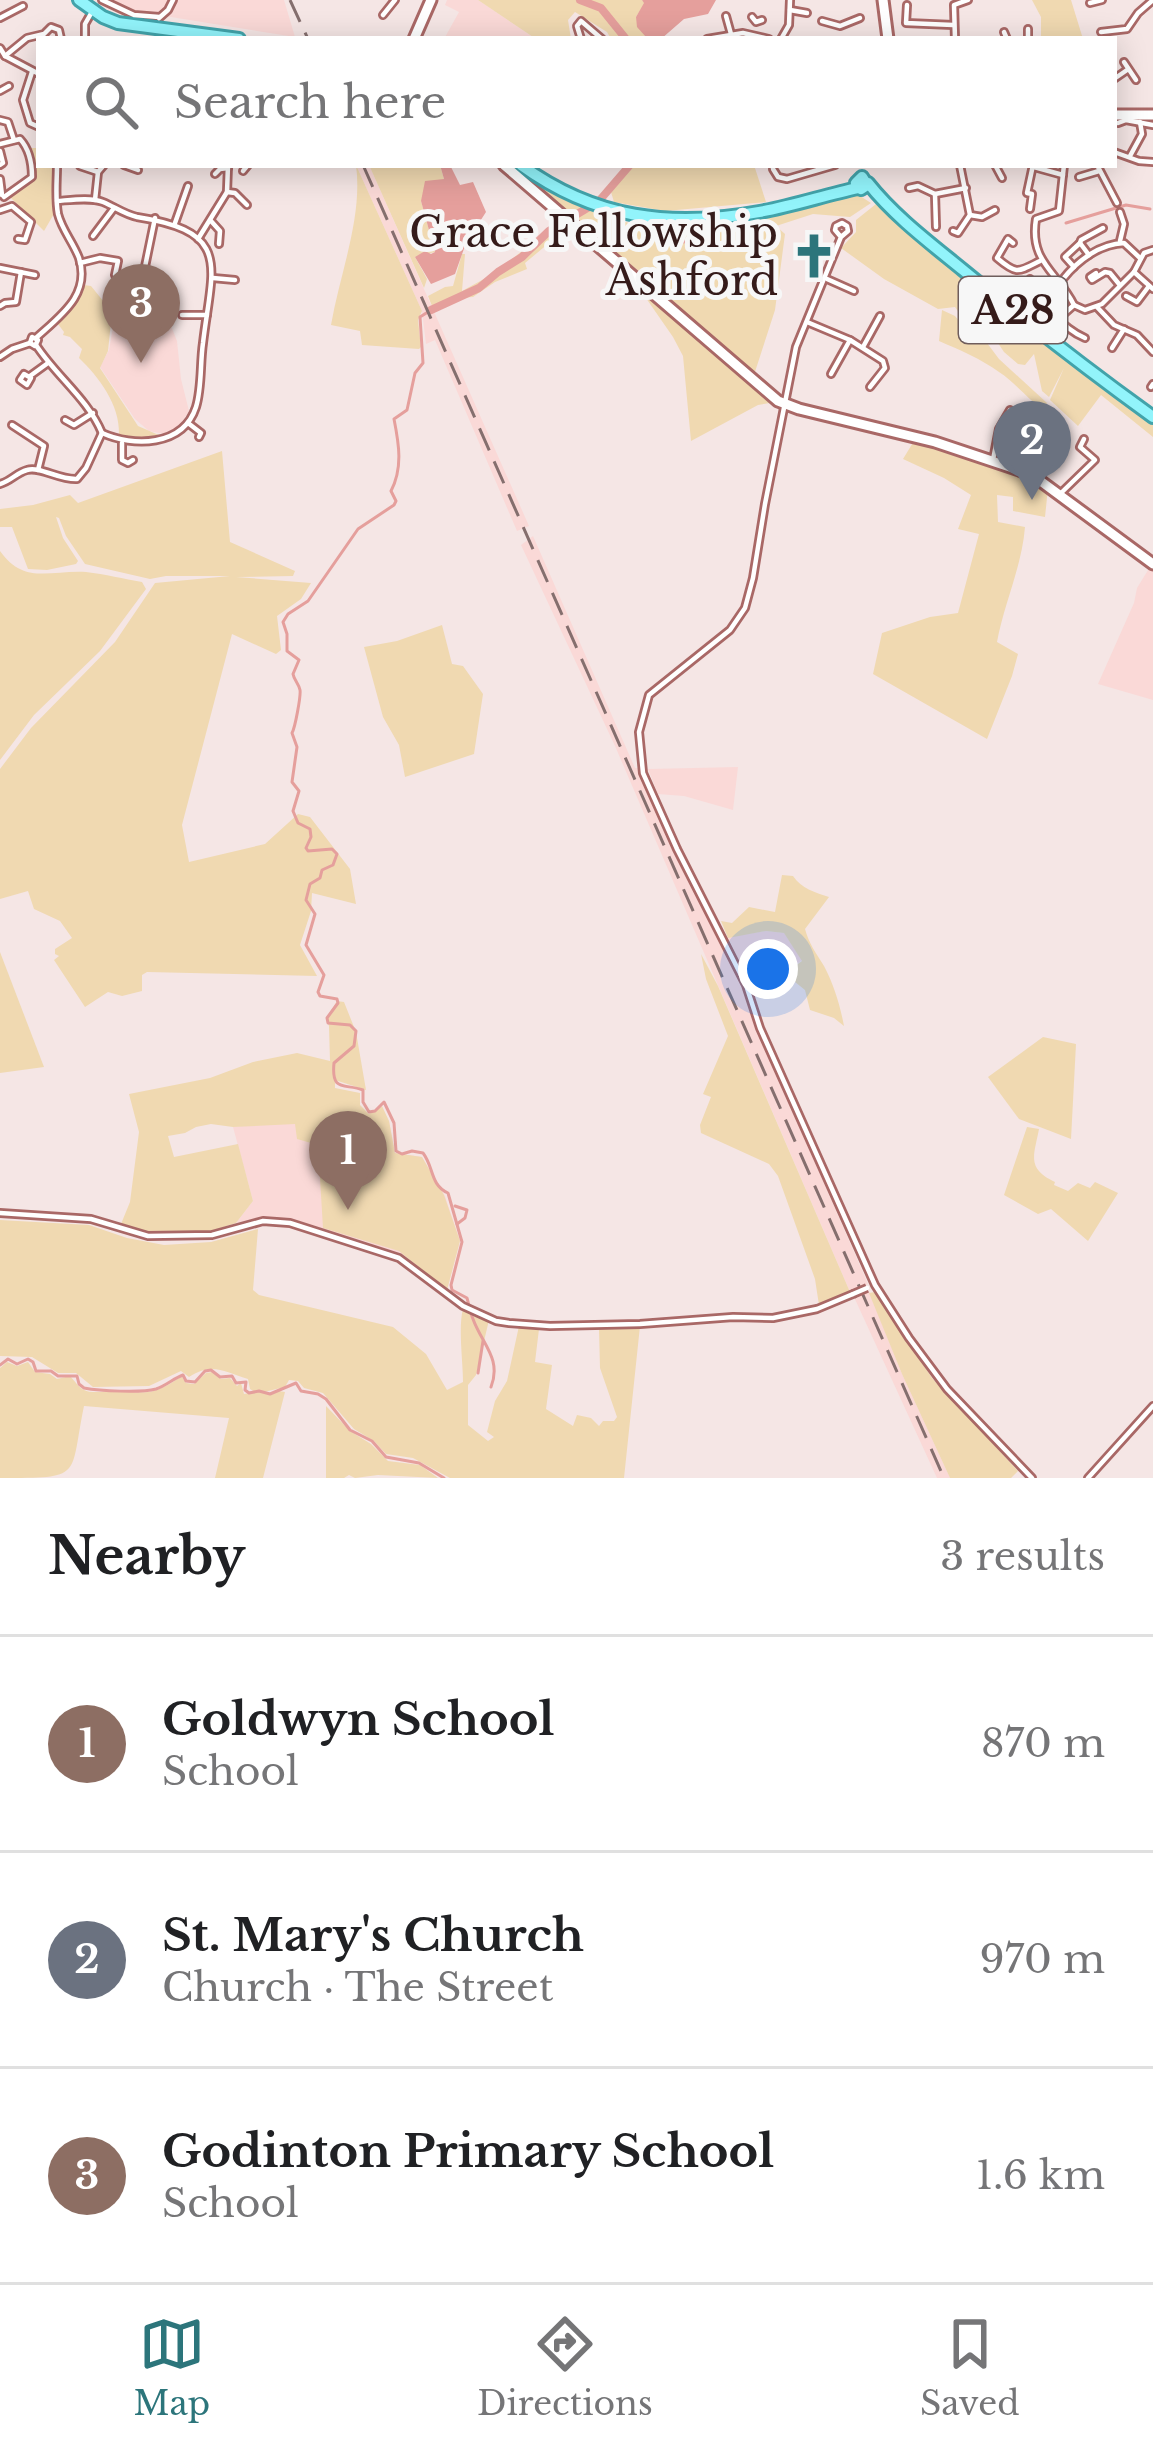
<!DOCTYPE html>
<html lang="en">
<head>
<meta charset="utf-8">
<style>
  body { margin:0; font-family:"Libre Baskerville",serif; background:#f2f2f2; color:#202124 }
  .you { position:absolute; left:768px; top:969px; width:42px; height:42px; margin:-30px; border:9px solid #fff; border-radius:50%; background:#1a73e8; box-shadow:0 0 0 18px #1a73e833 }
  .badge { display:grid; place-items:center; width:78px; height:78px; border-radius:50%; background:#2c757b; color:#fff; font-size:39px; font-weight:700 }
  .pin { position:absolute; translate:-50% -99px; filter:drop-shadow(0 3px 6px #0008) }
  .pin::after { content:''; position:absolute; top:63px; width:42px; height:36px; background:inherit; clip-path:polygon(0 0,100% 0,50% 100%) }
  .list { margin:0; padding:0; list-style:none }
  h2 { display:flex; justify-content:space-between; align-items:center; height:156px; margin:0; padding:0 48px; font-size:51px }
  h2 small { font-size:39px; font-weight:400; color:#757577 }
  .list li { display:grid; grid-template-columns:78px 1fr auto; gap:36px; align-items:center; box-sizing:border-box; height:216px; padding:0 48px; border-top:3px solid #e0e0e0 }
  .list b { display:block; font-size:45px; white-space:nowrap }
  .list p { margin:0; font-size:39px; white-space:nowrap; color:#757577 }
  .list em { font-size:39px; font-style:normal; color:#757577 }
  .icon { flex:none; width:66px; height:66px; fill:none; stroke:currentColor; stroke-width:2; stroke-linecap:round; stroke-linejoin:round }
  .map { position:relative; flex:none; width:1153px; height:1478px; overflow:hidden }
  .search { position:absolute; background:#fff; box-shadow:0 6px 30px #0003; left:36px; right:36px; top:36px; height:132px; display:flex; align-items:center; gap:30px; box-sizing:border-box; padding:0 42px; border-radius:0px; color:#757577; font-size:45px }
  .sheet { height:804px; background:#fff }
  nav { display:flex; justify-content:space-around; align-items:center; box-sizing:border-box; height:168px; border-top:3px solid #e0e0e0; background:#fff; font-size:33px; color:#757577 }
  nav a { display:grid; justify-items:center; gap:6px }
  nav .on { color:#2c757b }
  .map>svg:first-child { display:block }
  .built { fill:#fad9d7 }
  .green { fill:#f0d9b1 }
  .water { fill:#e59f9c }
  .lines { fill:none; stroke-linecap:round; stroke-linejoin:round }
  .stream { stroke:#e59f9c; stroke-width:3 }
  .river { stroke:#e59f9c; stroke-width:8 }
  .street-casing { stroke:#a96866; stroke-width:10 }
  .secondary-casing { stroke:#a96866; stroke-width:15 }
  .primary-casing { stroke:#42a3aa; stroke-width:16 }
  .street { stroke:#fff; stroke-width:4.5 }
  .secondary { stroke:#fff; stroke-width:9 }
  .primary { stroke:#92f4fb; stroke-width:10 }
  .rail { stroke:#856f6e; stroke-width:3; stroke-dasharray:24 12; stroke-linecap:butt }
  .street-bridge-casing { stroke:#a96866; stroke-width:10; stroke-linecap:butt }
  .street-bridge { stroke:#fff; stroke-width:4.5 }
  .labels { text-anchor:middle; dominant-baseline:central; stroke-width:10; stroke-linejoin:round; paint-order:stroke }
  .shield { fill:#f7f7f7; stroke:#6f5d5c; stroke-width:3 }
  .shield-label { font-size:39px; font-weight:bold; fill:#351b1a }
  .poi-label { font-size:42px; fill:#351b1a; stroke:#f7f7f7; text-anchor:end }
</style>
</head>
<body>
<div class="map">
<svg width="1153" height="1478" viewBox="0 0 1153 1478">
  <rect width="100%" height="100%" fill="#f5e6e5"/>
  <g class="built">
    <polygon points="107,0 284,0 295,37 140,12"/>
    <polygon points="447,0 478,0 536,39 444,39 459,12 445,5"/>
    <polygon points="356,165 369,165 529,526 517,531 435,340 426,344 422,311"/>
    <polygon points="124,291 179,300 178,314 170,316 169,321 177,341 181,379 189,411 178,428 164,434 149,431 135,419 100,367 109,350 117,303"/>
    <polygon points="533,536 635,768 639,768 742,983 757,1030 868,1284 850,1292 615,746 521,545"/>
    <polygon points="1150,567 1153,569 1153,700 1098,684 1134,603 1137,588"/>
    <polygon points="738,767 733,810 684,796 658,794 648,769"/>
    <polygon points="766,931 784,933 802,960 791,969 781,962 750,959 740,962 728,937"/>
    <polygon points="389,1121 395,1153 422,1157 445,1196 460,1241 447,1290 370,1243 289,1220 258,1218 236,1223 253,1201 233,1127 258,1124"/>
    <polygon points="869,1291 902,1374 950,1478 937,1478 854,1297"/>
  </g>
  <g class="green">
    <polygon points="478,0 642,0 645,3 636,17 646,36 651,39 611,39 607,32 575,12 568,20 571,39 536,39"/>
    <polygon points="1032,0 1071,0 1083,39 1041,39 1041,17"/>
    <polygon points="30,148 39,148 39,165 55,165 55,212 44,231 10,197 35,180"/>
    <path d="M356 165 422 311 418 320 421 347 419 349 362 345 360 331 331 325C340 273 363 217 356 165Z"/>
    <polygon points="369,165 440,165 444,179 421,201 435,252 415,257 427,279 424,288"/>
    <path d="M512 165C561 195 614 229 674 229 735 229 798 206 857 194L871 203 850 217 813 214 776 226 785 234 775 310 754 375 649 279 573 220 572 215Z"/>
    <polygon points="625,165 754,165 766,202 665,211 614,202 611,192 625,174"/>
    <polygon points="876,204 1034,334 1153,423 1153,437 1101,395 1078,426 1050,400 1064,368 1049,397 1042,391 1034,354 1025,365 1018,364 1004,352 996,340 964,320 955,307 938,309 884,279 841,248 856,232 856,220"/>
    <polygon points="560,221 567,228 525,263 527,269 495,282 473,297 460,298 434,311 428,296 445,287 453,286 462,254 465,254 462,291 493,274"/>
    <path d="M84 285 91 286 112 312 108 351 100 368 138 426 161 436C147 440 131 444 119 434 120 405 99 377 79 358L82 349 70 337 63 335 64 332 58 324 75 303Z"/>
    <polygon points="639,288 776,402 758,405 691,441 683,356 673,337"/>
    <path d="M942 310 955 316 967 330 984 339 999 359 1047 403 1044 410C1027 399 1016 383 999 372 981 359 960 350 939 341Z"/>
    <path d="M914 441 1027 475 1048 488 1045 517 1013 511V497L997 495 998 522 1025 527C1022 566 1004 604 997 642L1018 654 1012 676 987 739 873 674 882 633 930 617 958 613 979 534 958 529 971 495 944 478 903 459Z"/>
    <polygon points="222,451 230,542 295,571 293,576 236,577 311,583 301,599 277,616 281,650 276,654 232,634 182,825 189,862 265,844 298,814 310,817 350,869 356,904 312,893 311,911 300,945 317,976 147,972 142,975 142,991 122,996 108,992 85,1007 54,960 59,956 55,954 55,949 72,938 60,921 34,909 28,891 0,899 0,769 31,728 115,642 155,583 230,576 166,576 150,579 85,564 66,536 59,518 56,517 63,538 78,561 76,564 47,570 28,569 12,527 0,527 0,509 33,505 70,495 78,503"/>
    <path d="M0 551C24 585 50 570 86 572 105 574 124 579 142 582L146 589 100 651 34 715 0 760Z"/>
    <polygon points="442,625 452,664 463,666 483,694 474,754 405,777 399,745 383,717 364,647 397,641"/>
    <path d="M782 875 793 876C802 889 814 892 829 897L805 929C809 944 816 953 824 966 834 985 840 1005 844 1026L834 1018 810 1010 805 990 769 961 781 962 791 969 802 961 784 933 766 931 728 938 721 921 732 923 749 907 775 912Z"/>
    <polygon points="0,952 44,1067 0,1073"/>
    <polygon points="701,954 718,986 850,1292 819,1305 815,1279 778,1176 769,1164 701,1133 700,1125 711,1097 703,1094 728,1036 706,979"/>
    <polygon points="337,1001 344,1002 356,1032 366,1090 335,1080 335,1088 360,1093 360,1105 369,1114 382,1106 389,1121 395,1153 422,1157 444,1195 460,1241 447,1290 399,1251 323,1228 318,1145 297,1139 295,1124 233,1127 211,1124 196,1127 185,1133 168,1136 174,1157 238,1144 253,1201 236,1223 214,1230 184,1235 149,1233 121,1224 130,1202 139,1132 129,1094 210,1078 253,1062 297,1053 330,1061 329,1026 326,1019"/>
    <polygon points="1043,1037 1076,1044 1071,1139 1019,1119 988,1077"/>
    <path d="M1027 1127 1039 1129C1034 1156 1026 1168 1055 1182L1054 1185 1068 1191 1078 1183 1090 1188 1095 1182 1118 1193 1088 1241 1051 1209 1038 1214 1004 1195Z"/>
    <path d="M0 1220 89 1225 127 1238 164 1245 211 1242 258 1229 253 1290 259 1295 393 1327 426 1354 447 1390 463 1382C463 1362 458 1327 463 1309L489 1320 476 1375 468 1385V1425L488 1441 494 1437 487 1432 495 1401 507 1381 519 1326 539 1329 535 1362 552 1365 546 1409 573 1426 577 1415 591 1418 599 1426 603 1421H614L617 1417 600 1368 599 1329 640 1326 624 1478H450L413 1458 386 1454 374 1441 354 1429 323 1393 304 1388 298 1381 289 1380 285 1387 264 1392 270 1395 279 1391 285 1392 263 1478H215L229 1418 84 1406C69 1478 85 1478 0 1478V1368L7 1362 17 1366 28 1362 35 1372 50 1374 57 1379 70 1376C75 1381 78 1387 84 1390 92 1394 105 1391 114 1391 145 1392 151 1397 179 1378L182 1377 186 1383 194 1384 206 1373 212 1372 221 1379 230 1378 237 1386 241 1383 244 1394 255 1392 250 1389 248 1379C223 1371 212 1362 189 1377L181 1371 149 1386 93 1387 76 1373H58L32 1357 0 1356Z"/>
    <polygon points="875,1292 932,1378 1018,1471 1011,1478 950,1478 902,1374 869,1293"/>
    <polygon points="326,1406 350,1431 371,1444 388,1461 420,1465 438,1478 378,1475 355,1478 349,1475 344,1478 326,1478"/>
  </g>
  <g class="water">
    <polygon points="642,0 716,0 708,14 684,19 661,39 646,37 637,27 636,17 644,3"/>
    <polygon points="440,165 450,165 460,185 473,182 486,212 466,243 455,274 431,284 415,257 425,251 431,254 435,252 421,201 425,181 444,179"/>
  </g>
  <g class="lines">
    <g class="stream">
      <polyline points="1066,223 1126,205 1150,209"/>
      <polyline points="684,242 696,236"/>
      <path d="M431 310 420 317 423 363 415 373 407 410 394 419C399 444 403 468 391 491L396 501 394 505 358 529 308 601 288 614 283 622 287 634V651L299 660 293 674C294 680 299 684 300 690 301 696 295 728 292 733L297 747 292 782 299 791 293 811 298 823 310 829 311 837 306 848 308 851 332 849 337 854 333 865 322 870 320 878 310 884 306 900 315 914 306 945 324 975 318 992 320 996 337 999 338 1003 327 1018 328 1023 350 1025 356 1031 354 1046 334 1063C331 1093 345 1083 363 1090V1102L369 1112 375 1111 384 1102 394 1123 396 1151 402 1154 412 1151 423 1153C434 1167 430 1185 448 1193L462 1242 451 1285 452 1290 467 1298C469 1305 470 1312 473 1319 482 1344 502 1359 491 1387"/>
      <polyline points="455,1206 467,1210 465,1218 457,1224"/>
      <path d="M0 1365 8 1359 17 1364 28 1359 33 1362 36 1371H51L58 1376H77L79 1384 84 1388C100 1391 141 1393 156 1389 166 1386 174 1378 183 1375L186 1381 195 1382 205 1371 211 1370 220 1377 232 1376 236 1383 246 1382 245 1390 249 1393 259 1391 270 1394 296 1383 301 1391 318 1394 326 1399 350 1430 372 1441 386 1457 419 1463 444 1478"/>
      <polyline points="478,1373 483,1341"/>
    </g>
    <g class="river">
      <polyline points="580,0 601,8 626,39"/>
      <polyline points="431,310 479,288 498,272 522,257 549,231 599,201 630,165"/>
    </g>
    <g class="street-casing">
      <g id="street">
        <polyline points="102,0 134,15 159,17"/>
        <polyline points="1090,3 1102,0"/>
        <polyline points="907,5 906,23 953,25"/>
        <polyline points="790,10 807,13"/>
        <polyline points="383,15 395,0"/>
        <polyline points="726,16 731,34"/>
        <polyline points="752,17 756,22 762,20"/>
        <polyline points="0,18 23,6"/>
        <polyline points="159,18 168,10 173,0"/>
        <polyline points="822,21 840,26 860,18"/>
        <polyline points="1004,32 1007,39"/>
        <polyline points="1101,32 1127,29 1138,13 1153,0"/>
        <polyline points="85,39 85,24 93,10"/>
        <polyline points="581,39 577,26 581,21 602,39"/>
        <polyline points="707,39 743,33 769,39"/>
        <polyline points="781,39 789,25 790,0"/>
        <polyline points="955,39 954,5 968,0"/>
        <polyline points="1028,39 1028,29"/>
        <polyline points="0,48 5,56 39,74"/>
        <polyline points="5,56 27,38 44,34 51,27 59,30 61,39"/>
        <polyline points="1124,62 1136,80"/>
        <polyline points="32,72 23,100 30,123 39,127"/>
        <polyline points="1114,79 1127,70"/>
        <polyline points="0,91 9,86"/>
        <polyline points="0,120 8,122 14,140"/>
        <polyline points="1118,123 1126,120 1153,125"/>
        <path d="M0 144 20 139C30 150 32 163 32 177L4 197"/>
        <polyline points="0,151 3,163 0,165"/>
        <polyline points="1114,152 1139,161 1153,162"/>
        <polyline points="1130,156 1142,134 1140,122"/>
        <polyline points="124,165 138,170"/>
        <polyline points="995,165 1002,178"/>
        <path d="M1064 165 1059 211 1036 219C1029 262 1057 271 1074 305L1085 310 1102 304 1134 272 1144 253 1153 250"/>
        <polyline points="1097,165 1117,203"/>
        <polyline points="80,166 98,172"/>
        <polyline points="1034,167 1063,175"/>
        <polyline points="773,169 778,177 787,179 835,165"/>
        <polyline points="243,171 248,165"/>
        <polyline points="215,174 220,169 228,168"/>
        <polyline points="1079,177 1099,171"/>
        <polyline points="0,179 2,195"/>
        <polyline points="909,188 918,186 935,194 966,188"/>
        <polyline points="227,192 235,193 247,205"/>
        <polyline points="935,194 936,227"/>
        <polyline points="95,200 98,172 104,165"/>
        <path d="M57 201C71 200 91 197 103 202 115 207 124 214 137 217 233 232 212 266 203 343 200 363 202 388 196 407 183 447 133 447 102 433"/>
        <polyline points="1030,209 1032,194 1027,193 1033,165"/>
        <polyline points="0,210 12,206 31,222 25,240 18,239"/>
        <polyline points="1120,212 1124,224 1120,241"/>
        <polyline points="970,215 982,217 995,210"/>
        <polyline points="211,221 220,231 219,244"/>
        <polyline points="175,223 188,186"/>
        <polyline points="953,231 958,233 970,215 960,165"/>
        <polyline points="93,236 114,208"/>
        <polyline points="841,237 835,230 836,226 842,223 847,226 848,231 841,237 796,347 765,504 753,578 745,608 730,630 649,695 639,732 643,773 677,849 746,985 760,1028 875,1285 909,1338 947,1389 1032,1478"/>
        <polyline points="198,239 227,192 228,165"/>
        <path d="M1013 243 1008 239 997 258C1017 275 1018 272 1040 261"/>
        <polyline points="1089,255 1080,243 1081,240 1103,228"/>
        <polyline points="80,263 100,258 118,261 115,275"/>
        <polyline points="1074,267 1065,257 1080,243"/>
        <polyline points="0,268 35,275"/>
        <polyline points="1134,272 1153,289"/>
        <polyline points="1096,273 1090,277 1092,280 1105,272 1110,273 1119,284"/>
        <polyline points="213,278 235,280"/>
        <polyline points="827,279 854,291"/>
        <path d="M1030 279 1023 287C1029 297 1036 300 1045 307 1059 319 1067 330 1085 338"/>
        <path d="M1063 279C1078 260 1100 244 1124 243L1140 258"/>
        <polyline points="140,291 155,218"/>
        <polyline points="1126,296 1137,302 1149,286"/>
        <polyline points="0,306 5,303 16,302 21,272"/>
        <polyline points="1097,307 1114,325 1137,335 1153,352"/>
        <polyline points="182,315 207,315"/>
        <polyline points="1057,320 1074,305"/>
        <polyline points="807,322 850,340 883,361 885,368 870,387"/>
        <polygon points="32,337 38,340 35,346 30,343"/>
        <path d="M36 338C60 316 91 295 79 258 73 242 62 230 58 214 55 198 57 181 57 165"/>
        <path d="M36 345C56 376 88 399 102 433"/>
        <polyline points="863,347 880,316"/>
        <polyline points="1112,348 1124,329"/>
        <polyline points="0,357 12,349 30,343"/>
        <polygon points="24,374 31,378 27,385 20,380"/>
        <polyline points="831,374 850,340"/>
        <polyline points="30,376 48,363"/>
        <polyline points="1151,387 1153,384"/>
        <polyline points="65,420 74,425 93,413"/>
        <polyline points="188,423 201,433 199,437"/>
        <polyline points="12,425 44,446 38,470"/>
        <polyline points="122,443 122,460 128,463 133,460"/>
        <polyline points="993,460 999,429 1010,410"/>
        <path d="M0 484C11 481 16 473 27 470 40 466 59 480 77 479L86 468 102 433"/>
        <polyline points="1060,494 1095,460 1080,447 1084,439"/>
        <polyline points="0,1213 91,1219 148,1236 212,1235 263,1221 290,1223 399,1258 463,1306 496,1321 509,1323 550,1326 640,1324 733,1317 773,1318 817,1309 853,1294"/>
        <polyline points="1088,1478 1153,1406"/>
      </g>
    </g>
    <g class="secondary-casing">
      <g id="secondary">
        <polyline points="883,0 888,39"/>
        <polyline points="414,39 431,0"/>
        <polyline points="1114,115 1153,115"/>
        <polyline points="504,165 778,401 799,409 935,442 1031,474 1153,564"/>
      </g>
    </g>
    <g class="primary-casing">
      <g id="primary">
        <polyline points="79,0 103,17 118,23 239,39"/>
        <path d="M521 165C595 219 671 228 759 212 793 206 825 195 858 188"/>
        <polygon points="862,177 867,185 861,189 856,183"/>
        <path d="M868 183C894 216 930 243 963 270 1025 321 1088 370 1153 417"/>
      </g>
    </g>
    <use href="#street" class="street"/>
    <use href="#secondary" class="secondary"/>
    <use href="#primary" class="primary"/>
    <g class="rail">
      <polyline points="290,0 308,39"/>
      <polyline points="363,165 944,1478"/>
    </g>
    <g class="street-bridge-casing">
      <polyline id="street-bridge" points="853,1294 867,1288"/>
    </g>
    <use href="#street-bridge" class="street-bridge"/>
  </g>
  <defs>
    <g id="church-bare" transform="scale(3.6)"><path d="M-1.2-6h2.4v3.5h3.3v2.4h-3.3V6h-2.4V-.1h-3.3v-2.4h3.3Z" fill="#2c757b" stroke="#f7f7f7" stroke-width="2.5" paint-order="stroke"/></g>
  </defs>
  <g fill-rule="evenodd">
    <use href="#church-bare" x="814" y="256"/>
  </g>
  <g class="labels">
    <rect class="shield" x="959" y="277" width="108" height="66" rx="9"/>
    <g class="shield-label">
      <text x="1013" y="310">A28</text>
    </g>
    <g class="poi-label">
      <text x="778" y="232">Grace Fellowship<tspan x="778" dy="48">Ashford</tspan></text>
    </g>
  </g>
</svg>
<div class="you"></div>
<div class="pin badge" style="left:348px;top:1210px;background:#8d6e63">1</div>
<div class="pin badge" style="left:1032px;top:500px;background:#6b7280">2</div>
<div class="pin badge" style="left:141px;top:363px;background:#8d6e63">3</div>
<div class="search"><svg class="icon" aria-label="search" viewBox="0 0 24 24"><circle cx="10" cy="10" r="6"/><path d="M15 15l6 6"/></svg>Search here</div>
</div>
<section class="sheet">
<h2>Nearby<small>3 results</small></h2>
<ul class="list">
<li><span class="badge" style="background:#8d6e63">1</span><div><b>Goldwyn School</b><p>School</p></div><em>870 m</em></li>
<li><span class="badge" style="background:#6b7280">2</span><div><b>St. Mary's Church</b><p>Church · The Street</p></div><em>970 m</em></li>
<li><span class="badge" style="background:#8d6e63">3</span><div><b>Godinton Primary School</b><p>School</p></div><em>1.6 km</em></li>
</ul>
</section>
<nav>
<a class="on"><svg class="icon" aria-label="map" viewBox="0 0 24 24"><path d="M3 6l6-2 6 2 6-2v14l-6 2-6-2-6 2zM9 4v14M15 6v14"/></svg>Map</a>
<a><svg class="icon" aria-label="directions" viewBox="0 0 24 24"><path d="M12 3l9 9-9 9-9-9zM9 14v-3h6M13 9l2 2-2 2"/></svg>Directions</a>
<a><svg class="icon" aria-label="saved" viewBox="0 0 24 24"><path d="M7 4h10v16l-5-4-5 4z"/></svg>Saved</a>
</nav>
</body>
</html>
